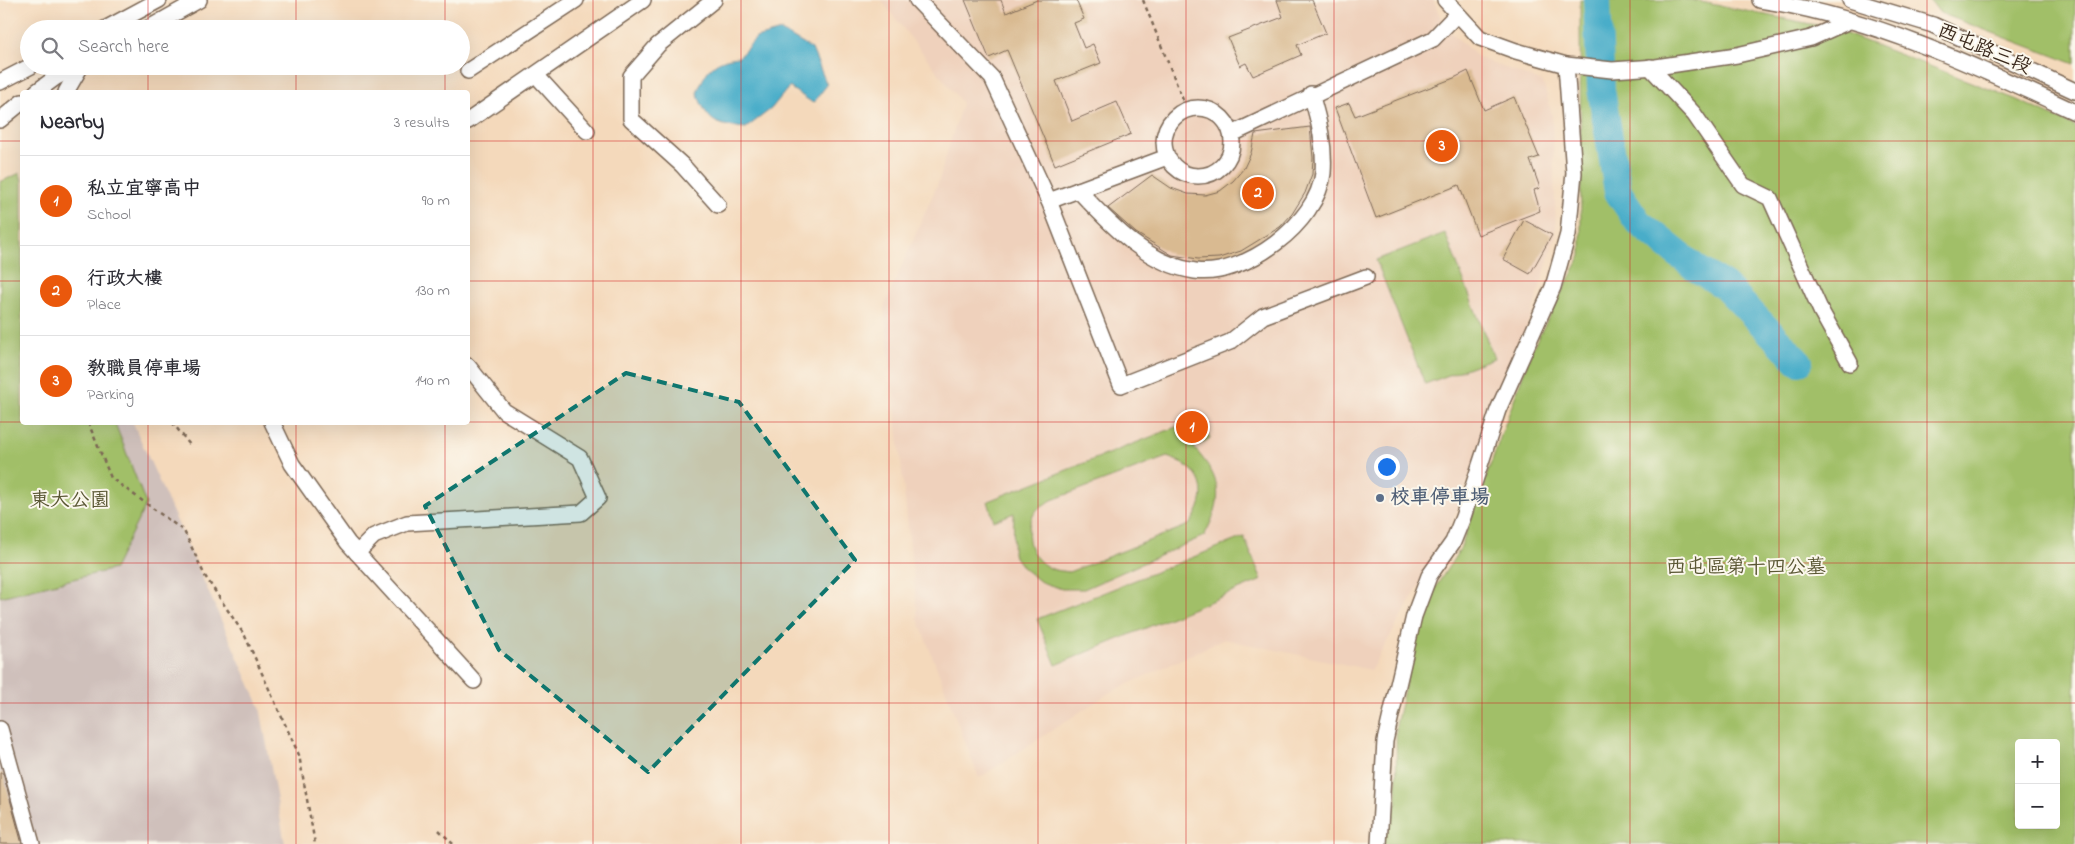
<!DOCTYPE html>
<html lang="en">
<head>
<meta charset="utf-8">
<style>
  body { margin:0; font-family:"Indie Flower","LXGW WenKai TC",sans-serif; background:#f2f2f3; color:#2b2b33 }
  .controls { position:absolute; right:15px; bottom:15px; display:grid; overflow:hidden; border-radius:5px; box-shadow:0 5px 20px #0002 }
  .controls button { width:45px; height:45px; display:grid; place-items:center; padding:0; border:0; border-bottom:1px solid #e1e1e2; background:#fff; color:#2b2b33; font:25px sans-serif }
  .you { position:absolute; left:1386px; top:466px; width:18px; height:18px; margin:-12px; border:4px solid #fff; border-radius:50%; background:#1a73e8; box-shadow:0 0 0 8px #1a73e833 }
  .badge { display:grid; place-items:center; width:32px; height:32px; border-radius:50%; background:#ea580c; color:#fff; font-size:16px; font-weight:700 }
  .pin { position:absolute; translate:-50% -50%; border:2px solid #fff; box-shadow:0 1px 5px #0006 }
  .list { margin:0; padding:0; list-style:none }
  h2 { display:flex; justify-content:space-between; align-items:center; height:65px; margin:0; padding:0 20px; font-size:21px }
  h2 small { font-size:16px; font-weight:400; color:#7c7c81 }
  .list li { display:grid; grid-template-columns:32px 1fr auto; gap:15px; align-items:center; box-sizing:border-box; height:90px; padding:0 20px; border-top:1px solid #e1e1e2 }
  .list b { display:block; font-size:19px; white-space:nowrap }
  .list p { margin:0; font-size:16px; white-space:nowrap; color:#7c7c81 }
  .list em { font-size:16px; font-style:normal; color:#7c7c81 }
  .icon { flex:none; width:28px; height:28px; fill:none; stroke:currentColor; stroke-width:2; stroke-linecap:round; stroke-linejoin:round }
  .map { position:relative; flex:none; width:2075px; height:844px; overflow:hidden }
  .search { position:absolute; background:#fff; box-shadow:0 5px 20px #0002; left:20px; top:20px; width:450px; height:55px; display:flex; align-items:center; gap:12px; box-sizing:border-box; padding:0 18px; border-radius:28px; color:#7c7c81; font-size:19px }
  .panel { position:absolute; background:#fff; box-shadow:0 5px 20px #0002; left:20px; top:90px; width:450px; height:335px; border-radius:5px }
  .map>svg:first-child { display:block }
  .built { fill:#efd1bc }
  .industrial { fill:#cfc0bb }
  .green { fill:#a1bf67; stroke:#6e7442; fill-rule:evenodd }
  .water { fill:#4aadc9; stroke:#426c74 }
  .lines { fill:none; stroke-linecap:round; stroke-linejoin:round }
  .river { stroke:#4aadc9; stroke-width:28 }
  .building { fill:#d9ba91 }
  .minor-casing { stroke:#7c6755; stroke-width:18 }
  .path { stroke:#7c6755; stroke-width:2.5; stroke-dasharray:4 4; stroke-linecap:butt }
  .minor { stroke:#fff; stroke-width:15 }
  .marked { fill:#0f766e; fill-opacity:0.2; stroke:#0f766e; stroke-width:4; stroke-dasharray:10 6; stroke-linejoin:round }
  .grid { fill:none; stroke:#d62828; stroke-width:1; stroke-opacity:0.55 }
  .service-dot { fill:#5c6f8a; stroke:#fbf7ec; stroke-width:2 }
  .labels { text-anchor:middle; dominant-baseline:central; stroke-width:4; stroke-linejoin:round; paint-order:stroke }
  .street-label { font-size:20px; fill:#3b2a1e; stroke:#fbf7ec }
  .service-label { font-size:20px; font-weight:bold; fill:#4e5e75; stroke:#fbf7ec; text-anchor:start }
  .park-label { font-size:20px; fill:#5a5734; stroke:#fbf7ec }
</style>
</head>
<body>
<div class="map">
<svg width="2075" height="844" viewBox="0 0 2075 844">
  <rect width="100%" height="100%" fill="#fbf7ec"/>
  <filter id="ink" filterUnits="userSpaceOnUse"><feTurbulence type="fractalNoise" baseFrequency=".02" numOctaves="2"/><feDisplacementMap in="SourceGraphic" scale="10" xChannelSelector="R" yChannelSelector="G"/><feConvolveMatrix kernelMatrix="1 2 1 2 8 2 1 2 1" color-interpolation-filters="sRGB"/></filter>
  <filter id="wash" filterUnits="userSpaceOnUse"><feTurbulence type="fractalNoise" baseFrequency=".0096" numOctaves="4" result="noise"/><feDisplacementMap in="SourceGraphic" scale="20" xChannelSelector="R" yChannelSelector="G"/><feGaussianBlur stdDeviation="1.12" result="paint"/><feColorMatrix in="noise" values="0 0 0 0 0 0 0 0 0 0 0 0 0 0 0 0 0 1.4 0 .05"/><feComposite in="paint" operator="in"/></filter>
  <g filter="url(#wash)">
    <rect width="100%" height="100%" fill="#f4d9bb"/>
    <polygon class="built" points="881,0 1433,0 1444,26 1479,58 1543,82 1552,115 1556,234 1532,313 1444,542 1371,670 1224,639 1109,693 979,778 918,619 884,307 938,183 962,103"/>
    <polygon class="industrial" points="0,203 22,422 133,423 260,707 285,844 0,844"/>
    <g class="green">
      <path d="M1580 0H1691L1831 28 2015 99 2075 126V844H1382L1397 802 1396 725 1423 607 1460 549 1533 347 1581 256ZM2019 743H2056V825H2019Z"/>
      <polygon points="1930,0 2075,0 2075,64 1940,13"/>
      <polygon points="20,173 22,181 22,422 115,423 146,504 114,569 0,597 0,182"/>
      <polygon points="1445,233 1494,358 1425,384 1376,260"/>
      <path d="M1199 418 1210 438 1194 448C1223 480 1224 499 1204 536L1084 589H1062L1041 582 1023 568 1013 554 1014 513 994 521 988 501ZM1167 457C1204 468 1212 495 1189 525L1069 572C1063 571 1055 571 1050 568 1028 558 1022 530 1036 511 1039 507 1047 503 1052 500Z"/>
      <polygon points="1244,537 1262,580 1056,665 1037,619"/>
    </g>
    <path class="water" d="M781 31 812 49 827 85 813 103 789 87 771 109 746 128C715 125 709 124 697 93 706 70 713 59 739 57L756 38Z"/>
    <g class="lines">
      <polyline class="river" points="1597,0 1601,89 1618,192 1638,222 1697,269 1725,286 1799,362"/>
    </g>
    <g id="blocks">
      <g class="building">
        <polygon points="965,0 1001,0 1006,13 1037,0 1076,0 1084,19 1074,23 1084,48 1093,44 1101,63 1056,81 1072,121 1117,102 1131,134 1055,165 1007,50 989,58"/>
        <polygon points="1277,0 1312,0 1326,33 1297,45 1301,55 1253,76 1246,63 1240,66 1228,38 1283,17"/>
        <polygon points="1468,71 1484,110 1514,97 1539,157 1530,160 1540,188 1534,190 1540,211 1478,235 1459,185 1376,218 1335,108 1349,103 1355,116 1454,78"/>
        <polygon points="1310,127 1313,158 1312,174 1305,193 1292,214 1280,227 1241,251 1219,258 1198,259 1172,255 1136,233 1108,208 1152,175 1171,188 1188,194 1205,195 1220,191 1233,181 1244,168 1251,153 1255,134"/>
        <polygon points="1524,220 1552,235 1530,274 1503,259"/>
        <polygon points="0,773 3,773 22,844 0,844"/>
      </g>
    </g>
  </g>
  <g filter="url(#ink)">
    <use href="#blocks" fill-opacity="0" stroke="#7c6755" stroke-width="1"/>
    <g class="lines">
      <g class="minor-casing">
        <g id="minor">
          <polyline points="714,0 658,45 631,76 631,119 682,165 718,205"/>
          <polyline points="917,0 992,78 1049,201 1167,157"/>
          <path d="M1760 0C1871 17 1974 65 2075 112"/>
          <polyline points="1850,0 1933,25 2075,91"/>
          <polyline points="105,29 159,0"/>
          <polyline points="147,29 199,0"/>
          <polyline points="1566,65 1612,70 1656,67 1737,55 1811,38 1849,21"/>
          <polyline points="1650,67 1694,114 1743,185 1770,198 1821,311 1850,363"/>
          <polyline points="468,71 576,0"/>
          <polyline points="536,75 587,131"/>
          <polyline points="0,82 31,66"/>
          <polyline points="36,92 55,78 77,66"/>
          <polyline points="66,92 81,66"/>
          <circle cx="1198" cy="142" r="34"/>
          <polyline points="0,120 22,102"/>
          <polyline points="468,121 643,0"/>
          <polyline points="1232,134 1433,39 1457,14"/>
          <path d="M1078 190C1110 224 1146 264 1195 271 1244 278 1318 223 1323 173 1325 145 1319 121 1311 94"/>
          <polyline points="1049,201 1121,385 1230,342 1263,316 1366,277"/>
          <polyline points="272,422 292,464 348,543 474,681"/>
          <polyline points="357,553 374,536 407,523 581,513 598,498 580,458 504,411 468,366"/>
          <polyline points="0,729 32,844"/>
          <polyline points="1379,844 1385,741 1414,616 1429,576 1453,542 1463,517 1498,410 1553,287 1568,234 1574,173 1566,65 1516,51 1480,38 1445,0"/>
        </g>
      </g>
      <g class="path">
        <polyline points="1143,0 1187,110"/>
        <polyline points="88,422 111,478 184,531 205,576 245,636 299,755 315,844"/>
        <polyline points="172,422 190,445"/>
        <polyline points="439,830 453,844"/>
      </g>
      <use href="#minor" class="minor"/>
    </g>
  </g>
  <path class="marked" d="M626 373 739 402 855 560 648 772 499 650 425 506Z"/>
  <path class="grid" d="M148 0V29M296 0V29M445 0V29M593 0V844M741 0V844M889 0V844M1038 0V844M1186 0V844M1334 0V844M1482 0V844M1630 0V844M1779 0V844M1927 0V844M148 66V92M296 66V92M445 66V92M0 141H22M468 141H2075M0 281H22M468 281H2075M0 422H22M148 422V844M296 422V844M445 422V844M468 422H2075M0 563H2075M0 703H2075"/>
  <circle class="service-dot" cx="1380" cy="498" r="5"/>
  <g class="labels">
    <g class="street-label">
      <text transform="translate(1984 50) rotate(23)">西屯路三段</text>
    </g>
    <g class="service-label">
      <text x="1390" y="498">校車停車場</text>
    </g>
    <g class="park-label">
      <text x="70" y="501">東大公園</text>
      <text x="1746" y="568">西屯區第十四公墓</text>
    </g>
  </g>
</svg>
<div class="controls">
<button>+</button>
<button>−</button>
</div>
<div class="you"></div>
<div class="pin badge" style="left:1192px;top:427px">1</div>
<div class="pin badge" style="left:1258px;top:193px">2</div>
<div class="pin badge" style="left:1442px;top:146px">3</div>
<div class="search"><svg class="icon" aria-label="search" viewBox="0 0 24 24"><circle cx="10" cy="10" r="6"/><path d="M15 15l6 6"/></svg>Search here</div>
<section class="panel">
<h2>Nearby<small>3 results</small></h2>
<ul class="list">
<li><span class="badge">1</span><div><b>私立宜寧高中</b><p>School</p></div><em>90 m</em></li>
<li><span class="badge">2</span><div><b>行政大樓</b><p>Place</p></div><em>130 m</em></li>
<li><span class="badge">3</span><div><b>教職員停車場</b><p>Parking</p></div><em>140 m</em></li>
</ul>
</section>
</div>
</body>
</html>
